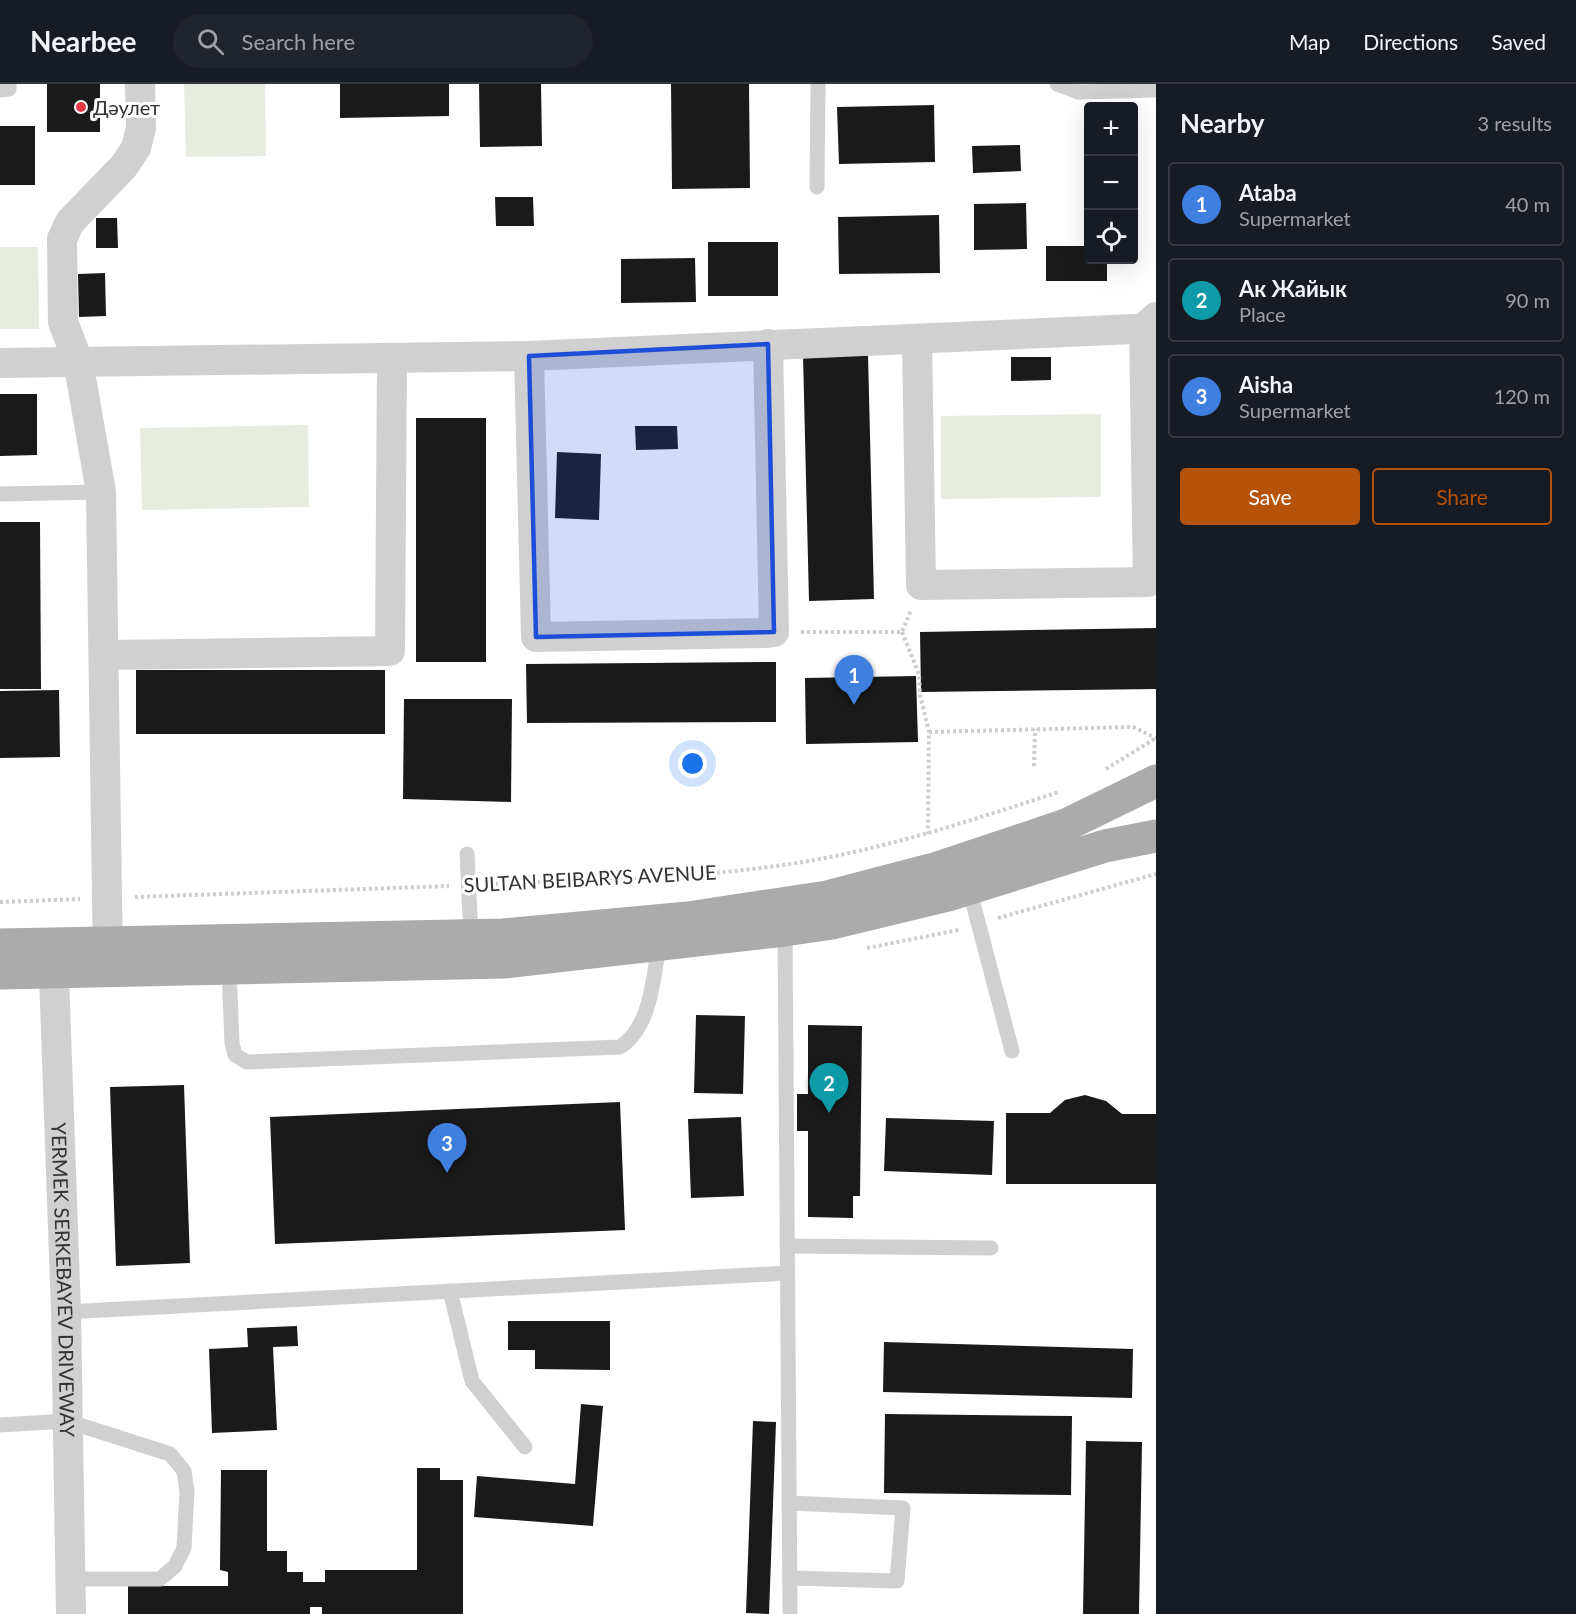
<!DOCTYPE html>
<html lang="en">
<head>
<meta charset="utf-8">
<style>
  body { margin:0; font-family:Lato,sans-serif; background:#20242c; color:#f1f3f6 }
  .controls { position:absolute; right:18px; top:18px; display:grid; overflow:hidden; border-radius:6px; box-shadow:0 6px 24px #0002 }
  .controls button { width:54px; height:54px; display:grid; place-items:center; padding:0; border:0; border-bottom:2px solid #363941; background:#171b24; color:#f1f3f6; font:30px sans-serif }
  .you { position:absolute; left:693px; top:680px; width:21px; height:21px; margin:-15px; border:4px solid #fff; border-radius:50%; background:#1a73e8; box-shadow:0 0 0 9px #1a73e833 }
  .badge { display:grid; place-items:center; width:39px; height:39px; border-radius:50%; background:#b45309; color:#fff; font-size:20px; font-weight:700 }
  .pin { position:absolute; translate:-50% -50px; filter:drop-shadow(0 2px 3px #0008) }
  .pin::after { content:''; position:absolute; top:32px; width:21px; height:18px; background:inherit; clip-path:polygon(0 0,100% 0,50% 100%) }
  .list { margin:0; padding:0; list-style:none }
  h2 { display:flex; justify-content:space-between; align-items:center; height:78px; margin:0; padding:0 24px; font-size:26px }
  h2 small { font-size:20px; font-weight:400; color:#9ea1a6 }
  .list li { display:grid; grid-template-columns:39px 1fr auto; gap:18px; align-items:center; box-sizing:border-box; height:84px; margin:0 12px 12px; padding:0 12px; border:2px solid #363941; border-radius:6px }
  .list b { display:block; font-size:22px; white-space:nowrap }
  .list p { margin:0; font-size:20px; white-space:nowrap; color:#9ea1a6 }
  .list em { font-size:20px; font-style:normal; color:#9ea1a6 }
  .actions { display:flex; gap:12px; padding:18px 24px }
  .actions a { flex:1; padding:14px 0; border:2px solid #b45309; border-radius:6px; text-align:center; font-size:21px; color:#b45309 }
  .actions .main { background:#b45309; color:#fff }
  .icon { flex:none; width:33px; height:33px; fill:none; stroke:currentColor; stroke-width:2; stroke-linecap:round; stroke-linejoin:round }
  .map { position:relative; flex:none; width:1156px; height:1530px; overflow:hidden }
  header { display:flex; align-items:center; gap:36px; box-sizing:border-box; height:84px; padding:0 30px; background:#171b24; border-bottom:2px solid #363941 }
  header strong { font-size:28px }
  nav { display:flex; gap:33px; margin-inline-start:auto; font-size:21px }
  .search { width:420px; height:54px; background:#20242c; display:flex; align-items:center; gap:15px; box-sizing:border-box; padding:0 21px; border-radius:33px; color:#9ea1a6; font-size:22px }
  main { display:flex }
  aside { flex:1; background:#171b24 }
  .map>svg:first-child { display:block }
  .green { fill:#e6ecdf }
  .building { fill:#1a1a1a }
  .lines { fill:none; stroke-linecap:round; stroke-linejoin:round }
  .path { stroke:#cdcdcd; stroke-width:4; stroke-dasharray:3 3; stroke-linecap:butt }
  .service { stroke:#d0d0d0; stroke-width:15 }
  .minor { stroke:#d0d0d0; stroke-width:30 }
  .primary { stroke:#ababab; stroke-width:33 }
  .marked { fill:#1d4ed8; fill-opacity:0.2; stroke:#1d4ed8; stroke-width:4.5; stroke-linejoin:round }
  .poi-dot { fill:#e63946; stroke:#fff; stroke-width:2 }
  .labels { text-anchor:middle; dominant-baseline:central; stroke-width:6; stroke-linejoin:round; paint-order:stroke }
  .poi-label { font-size:20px; fill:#333; stroke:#fff; text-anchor:start }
  .street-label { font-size:20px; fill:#333; stroke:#fff }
</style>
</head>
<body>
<header>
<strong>Nearbee</strong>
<div class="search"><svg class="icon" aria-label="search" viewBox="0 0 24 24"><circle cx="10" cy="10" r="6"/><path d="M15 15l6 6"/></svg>Search here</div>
<nav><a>Map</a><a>Directions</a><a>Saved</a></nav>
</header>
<main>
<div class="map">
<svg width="1156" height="1530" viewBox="0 0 1156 1530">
  <rect width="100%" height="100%" fill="#fff"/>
  <g class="green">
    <polygon points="184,0 265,0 266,72 186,73"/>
    <polygon points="0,163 38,163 39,245 0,245"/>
    <polygon points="1101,330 1101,413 941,415 941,332"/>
    <polygon points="308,341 309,423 142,426 140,344"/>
  </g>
  <g class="building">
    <rect x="47" y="0" width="53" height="48"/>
    <polygon points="340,0 449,0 449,32 340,34"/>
    <polygon points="479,0 541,0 542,62 480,63"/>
    <polygon points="671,0 749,0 750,104 672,105"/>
    <polygon points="934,21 935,78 839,80 837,23"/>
    <rect x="0" y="42" width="35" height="59"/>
    <polygon points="1020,61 1021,87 973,89 972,62"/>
    <polygon points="495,113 533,113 534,142 496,142"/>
    <polygon points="1026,119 1027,165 974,166 974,120"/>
    <polygon points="939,131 940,189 839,190 838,133"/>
    <polygon points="96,134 117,134 118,164 96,164"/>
    <rect x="708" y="158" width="70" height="54"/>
    <polygon points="1046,162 1088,162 1088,176 1107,176 1107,197 1046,197"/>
    <polygon points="695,174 696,218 621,219 621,175"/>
    <polygon points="105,189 106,232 79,233 78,190"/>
    <polygon points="868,270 874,515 809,517 803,271"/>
    <polygon points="1011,273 1051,273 1051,296 1011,297"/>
    <polygon points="0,310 37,310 37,371 0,372"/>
    <rect x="416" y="334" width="70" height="244"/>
    <polygon points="635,342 677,342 678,365 636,366"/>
    <polygon points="557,368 601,370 599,436 555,434"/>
    <polygon points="0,438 40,438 41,605 0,605"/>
    <polygon points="1156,544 1156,605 921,608 920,548"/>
    <polygon points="776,578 776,638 527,639 526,580"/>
    <rect x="136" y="586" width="249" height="64"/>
    <polygon points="916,592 918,658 806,660 805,594"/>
    <polygon points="59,606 60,673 0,674 0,607"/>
    <polygon points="404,615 512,615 511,718 403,715"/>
    <polygon points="696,931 745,932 743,1010 694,1009"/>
    <polygon points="808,941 862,942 860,1112 853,1112 853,1134 808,1133 808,1047 797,1047 797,1010 808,1010"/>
    <polygon points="184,1001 190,1179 116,1182 110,1003"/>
    <polygon points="1085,1011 1106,1017 1122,1030 1156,1030 1156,1100 1006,1100 1006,1029 1050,1029 1065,1016"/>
    <polygon points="620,1018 625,1146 275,1160 270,1033"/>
    <polygon points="741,1033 744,1112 691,1114 688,1035"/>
    <polygon points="886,1034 994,1037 992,1091 884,1087"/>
    <polygon points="508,1237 610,1237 610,1286 535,1285 535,1266 508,1266"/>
    <polygon points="297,1242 298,1262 273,1263 277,1346 212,1349 209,1265 248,1263 247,1244"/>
    <polygon points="884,1258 1133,1265 1132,1314 883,1308"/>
    <polygon points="581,1320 603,1322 593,1442 474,1433 477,1392 575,1400"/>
    <polygon points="885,1330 1072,1332 1071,1411 884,1409"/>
    <polygon points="753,1337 776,1338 769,1530 746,1529"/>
    <polygon points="1086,1357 1142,1358 1139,1530 1083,1530"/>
    <polygon points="417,1384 440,1384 440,1396 463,1396 463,1530 322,1530 322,1523 310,1523 310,1530 128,1530 128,1502 228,1502 228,1488 220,1486 221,1386 267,1386 267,1467 287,1467 287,1488 303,1488 303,1498 325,1498 325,1486 417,1486"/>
  </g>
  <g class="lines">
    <g class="path">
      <polyline points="801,548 902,548 911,526"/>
      <polyline points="902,548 919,590 920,611 929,648 928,750"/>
      <polyline points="929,648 1133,643 1156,654"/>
      <polyline points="1034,682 1035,645"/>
      <polyline points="1106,685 1156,654"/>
      <path d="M489 800C587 796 686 795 783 781 877 768 969 737 1059 708"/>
      <polyline points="135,813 449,802"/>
      <polyline points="0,818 80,815"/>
      <polyline points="998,834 1156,790"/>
      <polyline points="867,864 959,846"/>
    </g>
    <g class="service">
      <polyline points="1057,0 1078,8 1156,6"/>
      <polyline points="0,6 9,5 9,0"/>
      <polyline points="817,103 818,0"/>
      <polyline points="0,410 101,408"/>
      <polyline points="467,770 471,852"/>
      <polyline points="969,804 1012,967"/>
      <polyline points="785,846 790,1527"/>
      <path d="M229 884 232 959 235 971 247 978 620 963C651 943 653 895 659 861"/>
      <polyline points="787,1162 991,1164"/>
      <polyline points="450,1207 472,1297 525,1363"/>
      <polyline points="66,1228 788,1189"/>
      <polyline points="0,1341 67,1337 170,1370 184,1387 187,1408 184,1464 175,1482 160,1495 70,1495"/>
      <polyline points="789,1419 903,1424 897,1497 790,1494"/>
    </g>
    <g class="minor">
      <polyline points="917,255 921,501 1148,498 1144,244 1156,233"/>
      <polyline points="529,272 536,553 767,549 774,548 768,260"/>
      <polyline points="0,279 529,272 1156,244"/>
      <polyline points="105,571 390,567 392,274"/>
      <path id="s1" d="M53 864 66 1228 71 1530"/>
      <polyline points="108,882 101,408 78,277 63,238 62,155 70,138 124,82 136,64 141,44 140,0"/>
    </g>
    <g class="primary">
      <polyline points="0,861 503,851 688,834 827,813 938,784 1066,741 1156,697"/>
      <polyline points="0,889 504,878 785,846 832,839 948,811 1105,762 1156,752"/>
    </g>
  </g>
  <path class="marked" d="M768 260 774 548 536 553 529 272Z"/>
  <circle class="poi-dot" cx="81" cy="23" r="6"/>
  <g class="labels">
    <g class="poi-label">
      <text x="93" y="23">Дәулет</text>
    </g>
    <g class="street-label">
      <text transform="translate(590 794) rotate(-3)">SULTAN BEIBARYS AVENUE</text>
      <text stroke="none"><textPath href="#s1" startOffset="332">YERMEK SERKEBAYEV DRIVEWAY</textPath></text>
    </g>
  </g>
</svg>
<div class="controls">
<button>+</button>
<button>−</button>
<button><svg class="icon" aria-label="locate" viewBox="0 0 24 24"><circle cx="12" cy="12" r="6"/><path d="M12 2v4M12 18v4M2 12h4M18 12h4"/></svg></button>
</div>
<div class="you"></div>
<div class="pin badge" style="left:854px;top:621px;background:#3f7fe0">1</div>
<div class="pin badge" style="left:829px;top:1029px;background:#0f9aa8">2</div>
<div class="pin badge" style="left:447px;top:1089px;background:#3f7fe0">3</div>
</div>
<aside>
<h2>Nearby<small>3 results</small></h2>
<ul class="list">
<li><span class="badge" style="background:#3f7fe0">1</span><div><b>Ataba</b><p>Supermarket</p></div><em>40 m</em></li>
<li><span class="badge" style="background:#0f9aa8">2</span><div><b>Ак Жайык</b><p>Place</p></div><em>90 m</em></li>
<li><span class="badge" style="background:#3f7fe0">3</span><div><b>Aisha</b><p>Supermarket</p></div><em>120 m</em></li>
</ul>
<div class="actions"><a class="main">Save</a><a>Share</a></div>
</aside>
</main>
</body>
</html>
